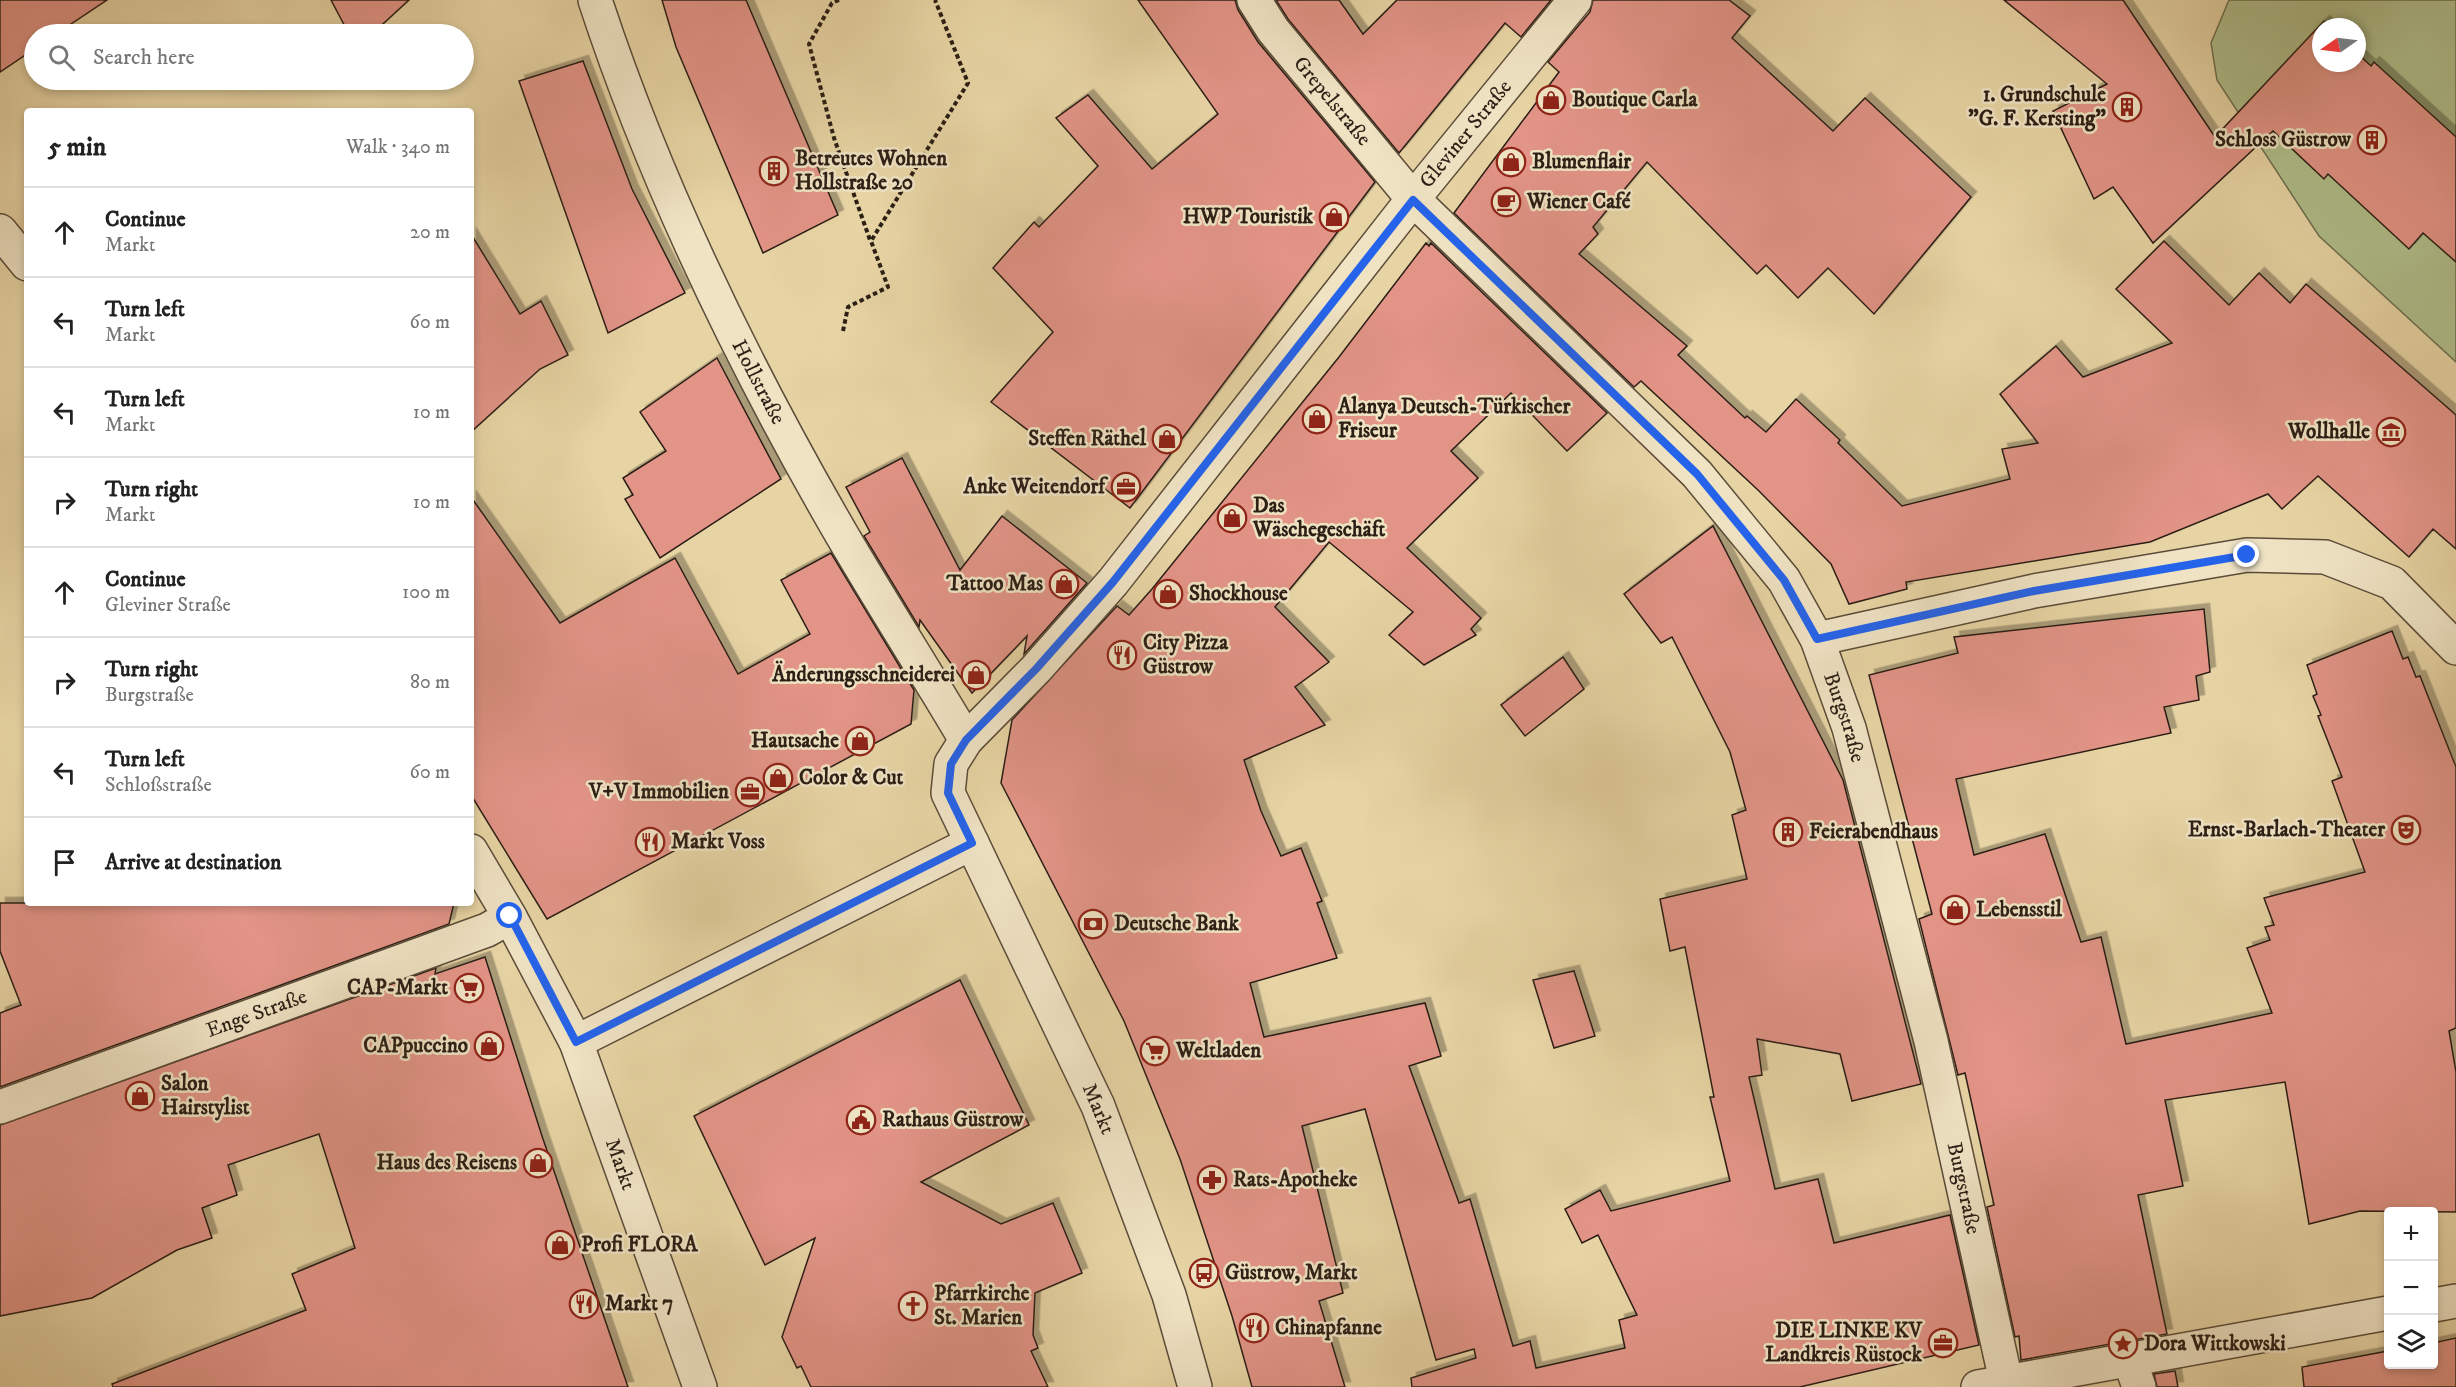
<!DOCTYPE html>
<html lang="en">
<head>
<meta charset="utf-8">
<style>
  body { margin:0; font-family:"IM FELL DW Pica",serif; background:#f2f2f2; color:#222 }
  .controls { position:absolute; right:18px; bottom:18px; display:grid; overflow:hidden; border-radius:6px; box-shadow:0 3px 9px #0003 }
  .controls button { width:54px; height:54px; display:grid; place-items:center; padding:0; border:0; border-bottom:2px solid #e0e0e0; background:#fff; color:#222; font:30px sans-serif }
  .compass { position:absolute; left:2312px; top:18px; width:54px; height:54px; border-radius:50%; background:#fff; box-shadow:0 3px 9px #0003; rotate:256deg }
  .stop { position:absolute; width:18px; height:18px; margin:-14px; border:4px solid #2563eb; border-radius:50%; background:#fff }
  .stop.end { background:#2563eb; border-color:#fff; box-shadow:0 2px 6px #0008 }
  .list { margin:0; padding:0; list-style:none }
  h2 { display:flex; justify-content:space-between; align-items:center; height:78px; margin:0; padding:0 24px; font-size:26px }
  h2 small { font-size:20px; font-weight:400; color:#767676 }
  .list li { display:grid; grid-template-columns:39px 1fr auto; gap:18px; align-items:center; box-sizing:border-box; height:90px; padding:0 24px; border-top:2px solid #e0e0e0 }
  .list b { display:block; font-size:22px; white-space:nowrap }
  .list p { margin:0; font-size:20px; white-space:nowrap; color:#767676 }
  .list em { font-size:20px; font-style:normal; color:#767676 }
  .icon { flex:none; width:33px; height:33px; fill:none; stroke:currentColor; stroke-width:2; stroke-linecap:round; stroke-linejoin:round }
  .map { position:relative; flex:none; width:2456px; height:1387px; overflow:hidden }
  .search { position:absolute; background:#fff; box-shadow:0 3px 9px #0003; left:24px; top:24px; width:450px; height:66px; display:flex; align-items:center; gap:15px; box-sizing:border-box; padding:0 21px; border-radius:33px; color:#767676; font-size:22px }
  .panel { position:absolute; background:#fff; box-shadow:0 3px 9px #0003; left:24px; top:108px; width:450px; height:798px; border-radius:6px }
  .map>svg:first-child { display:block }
  .green { fill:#afbe8b; stroke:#6e6e50; stroke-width:1.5; fill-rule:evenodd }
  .building { fill:#e29487; stroke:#2c1f15; stroke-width:1.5; filter:url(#shadow) }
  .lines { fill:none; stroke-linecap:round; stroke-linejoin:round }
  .minor-casing { stroke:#5b4c39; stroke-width:36 }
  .path { stroke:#2c1f15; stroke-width:4; stroke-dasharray:4.5 3; stroke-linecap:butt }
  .minor { stroke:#efe3c4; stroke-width:33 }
  .route { stroke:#2563eb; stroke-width:8 }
  .labels { text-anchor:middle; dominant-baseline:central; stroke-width:5; stroke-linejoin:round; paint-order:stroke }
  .poi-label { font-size:21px; font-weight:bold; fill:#2c1f15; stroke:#efe3c4; text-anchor:start }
  .street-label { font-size:21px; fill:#2c1f15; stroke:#efe3c4 }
</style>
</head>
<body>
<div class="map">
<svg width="2456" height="1387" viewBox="0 0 2456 1387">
  <defs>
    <filter id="shadow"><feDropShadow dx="5.5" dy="-5.5" stdDeviation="0" flood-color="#0004"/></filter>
  </defs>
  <rect width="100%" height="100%" fill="#e7d4a4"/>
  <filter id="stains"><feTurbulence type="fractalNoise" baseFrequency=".00333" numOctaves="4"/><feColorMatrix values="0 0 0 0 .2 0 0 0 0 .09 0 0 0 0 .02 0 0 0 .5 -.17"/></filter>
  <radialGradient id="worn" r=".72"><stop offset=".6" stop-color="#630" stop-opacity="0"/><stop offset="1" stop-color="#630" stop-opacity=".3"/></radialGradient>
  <path class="green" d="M2229 0H2456V362L2319 236 2217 80 2211 43ZM2321 27H2357V63H2321Z"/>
  <g class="building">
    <polygon points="0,0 107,0 56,34 34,34 34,49 0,72"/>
    <polygon points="331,0 409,0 372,34 349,34"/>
    <polygon points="662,0 746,0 838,215 763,253 676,47"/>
    <polygon points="1138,0 1235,0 1238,10 1258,42 1375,182 1130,508 991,402 1053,332 993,268 1034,222 1039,227 1098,166 1056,118 1088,95 1152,169 1218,114"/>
    <polygon points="1276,0 1339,0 1363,34 1397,0 1551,0 1521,37 1505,23 1399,153 1288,19"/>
    <polygon points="1593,0 1729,0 1750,16 1732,38 1833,131 1865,98 1971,197 1874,314 1828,268 1798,298 1766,265 1757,274 1647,162 1593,227 1598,234 1579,254 1687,346 1678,355 1745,418 1747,416 1766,432 1796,399 1840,440 1838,443 1902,506 2010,479 2002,449 2038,443 2000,394 2056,346 2083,377 2172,343 2116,289 2164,241 2229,305 2259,273 2290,303 2306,284 2456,415 2456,549 2433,529 2409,557 2318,476 2282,509 2268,494 2150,542 1906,582 1907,589 1849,604 1831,564 1759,491 1641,381 1634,387 1454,213 1559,72 1548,62 1590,12"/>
    <polygon points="2004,0 2123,0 2215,137 2324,21 2330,27 2321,27 2321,63 2357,63 2357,53 2371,66 2374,62 2456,137 2456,262 2423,233 2409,249 2328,174 2324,179 2273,131 2153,243 2113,187 2094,199 2053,111 2107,84"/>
    <polygon points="583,61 632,189 685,293 608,333 519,81"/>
    <polygon points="471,234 520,314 541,301 568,355 540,369 471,432"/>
    <polygon points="1426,243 1429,246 1431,243 1607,413 1567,451 1511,393 1451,451 1478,478 1407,548 1481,618 1471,629 1476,635 1424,665 1389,635 1413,612 1329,542 1275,607 1329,662 1295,687 1325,725 1244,760 1261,811 1281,856 1301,848 1322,901 1317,903 1337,958 1250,983 1264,1037 1425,1003 1441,1056 1409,1066 1458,1200 1459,1203 1470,1199 1513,1346 1530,1341 1536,1368 1625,1348 1619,1320 1637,1315 1598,1235 1582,1243 1565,1209 1600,1190 1611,1211 1730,1181 1710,1097 1714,1097 1685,947 1670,951 1660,899 1747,879 1732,815 1746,810 1730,752 1672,637 1661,643 1624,594 1713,526 1843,780 1921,1084 1852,1101 1840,1054 1757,1039 1762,1075 1749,1077 1775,1189 1818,1179 1834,1243 1950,1215 1979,1345 1800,1387 1412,1387 1411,1378 1476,1358 1474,1349 1436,1360 1365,1109 1302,1126 1343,1293 1319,1301 1345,1387 1252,1387 1232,1316 1180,1159 1124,1021 1001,783 1012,720 1117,606 1129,615 1152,589 1339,357"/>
    <polygon points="717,358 781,479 660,558 625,499 633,495 623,478 666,451 640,412"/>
    <polygon points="902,458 960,570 1002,516 1087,583 1024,654 1027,636 972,693 920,620 919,627 916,622 864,536 870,532 846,487"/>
    <polygon points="471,497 560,623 675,558 738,674 810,634 781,580 831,553 914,690 911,724 547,919 471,795"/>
    <polygon points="2204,609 2210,672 2196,676 2199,700 2164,707 2171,733 1956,779 1974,855 2045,834 2081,942 2101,937 2126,1044 2272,1013 2247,948 2270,940 2265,927 2274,925 2264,898 2365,872 2332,781 2342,777 2318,716 2321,715 2313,696 2317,694 2307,665 2392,631 2403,659 2408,657 2416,677 2420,676 2456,767 2456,1028 2449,1031 2456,1072 2456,1212 2360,1211 2309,1224 2285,1082 2165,1100 2183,1186 2138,1195 2167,1334 2021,1360 2019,1336 2015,1337 1987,1207 1994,1205 1965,1073 1958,1075 1919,919 1932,914 1869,675 1958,653 1954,637"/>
    <polygon points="1563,657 1584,689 1525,736 1501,705"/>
    <polygon points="0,903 454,903 449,924 0,1087 0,1013 21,1005 0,951"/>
    <polygon points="485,957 542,1136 628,1387 113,1387 112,1384 306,1310 292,1274 355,1248 319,1134 228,1165 237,1195 202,1208 212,1238 177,1250 92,1298 0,1316 0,1125 436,968 435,974"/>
    <polygon points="1574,971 1595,1036 1554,1048 1533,980"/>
    <polygon points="960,980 1029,1125 921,1182 1001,1224 1053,1203 1082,1273 1035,1293 1033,1335 1038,1348 1031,1351 1048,1387 811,1387 801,1366 797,1368 782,1337 815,1238 765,1265 694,1116"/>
    <polygon points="2456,1338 2456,1387 2304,1387 2302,1367 2388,1351 2388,1365 2433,1365 2433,1343"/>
    <polygon points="2175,1371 2178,1387 2157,1387 2154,1374"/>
  </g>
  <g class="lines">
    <g class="minor-casing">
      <g id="minor">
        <path id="s1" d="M595 0C655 183 739 356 835 523 877 596 923 667 966 740"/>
        <path id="s2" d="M1254 0 1273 30 1413 199 1697 474 1784 580 1817 639 1849 728 1931 1041 2006 1381"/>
        <polyline points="0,231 27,264"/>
        <polyline points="1817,639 2034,591 2247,555 2325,557 2392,583 2456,648"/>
        <path id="s3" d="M471 851 510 917 576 1042 700 1387"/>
        <polyline points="576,1042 972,843"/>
        <path id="s4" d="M0 1107 487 930 510 917"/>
        <polyline points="2434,1305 2456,1301"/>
        <polyline points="2129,1358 2139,1387"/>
        <path id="s5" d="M1195 1387 1169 1295 1098 1106 948 793 951 764 966 740 1036 669 1113 582 1413 199 1575 0"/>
        <polyline points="1978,1387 2388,1313"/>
      </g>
    </g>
    <g class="path">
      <polyline points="839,0 832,3 809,44 834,138 870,240"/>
      <polyline points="843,331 848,307 888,287 871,241 968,83 935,0"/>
    </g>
    <use href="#minor" class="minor"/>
  </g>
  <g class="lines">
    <polyline class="route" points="510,916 576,1042 972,843 948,793 951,764 966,740 1036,669 1113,582 1413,200 1697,474 1784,580 1817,639 2034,591 2247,555"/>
  </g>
  <defs>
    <g id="shop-ring" transform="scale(1.5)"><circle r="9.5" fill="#efe3c4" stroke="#8f2418" stroke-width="1.5"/><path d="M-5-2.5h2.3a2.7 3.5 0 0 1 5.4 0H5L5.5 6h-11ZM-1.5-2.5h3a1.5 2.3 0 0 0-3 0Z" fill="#8f2418"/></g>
    <g id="building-ring" transform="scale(1.5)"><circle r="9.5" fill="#efe3c4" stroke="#8f2418" stroke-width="1.5"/><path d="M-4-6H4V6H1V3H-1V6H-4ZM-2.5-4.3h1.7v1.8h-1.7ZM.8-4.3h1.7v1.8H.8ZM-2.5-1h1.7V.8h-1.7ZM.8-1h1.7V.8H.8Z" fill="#8f2418"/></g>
    <g id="cafe-ring" transform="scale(1.5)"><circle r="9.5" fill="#efe3c4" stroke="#8f2418" stroke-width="1.5"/><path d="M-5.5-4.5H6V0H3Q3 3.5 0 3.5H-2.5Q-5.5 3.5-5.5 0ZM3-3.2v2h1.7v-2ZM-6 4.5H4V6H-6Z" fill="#8f2418"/></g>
    <g id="museum-ring" transform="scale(1.5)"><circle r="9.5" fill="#efe3c4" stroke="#8f2418" stroke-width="1.5"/><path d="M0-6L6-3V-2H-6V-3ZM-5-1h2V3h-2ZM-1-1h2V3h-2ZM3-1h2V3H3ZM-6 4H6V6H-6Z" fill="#8f2418"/></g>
    <g id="office-ring" transform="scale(1.5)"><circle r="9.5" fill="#efe3c4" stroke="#8f2418" stroke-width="1.5"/><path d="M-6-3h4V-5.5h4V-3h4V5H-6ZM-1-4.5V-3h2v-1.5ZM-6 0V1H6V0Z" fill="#8f2418"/></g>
    <g id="restaurant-ring" transform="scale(1.5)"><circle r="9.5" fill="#efe3c4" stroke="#8f2418" stroke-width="1.5"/><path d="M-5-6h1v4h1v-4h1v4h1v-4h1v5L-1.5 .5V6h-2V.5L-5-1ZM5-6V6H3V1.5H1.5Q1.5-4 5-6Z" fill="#8f2418"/></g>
    <g id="theatre-ring" transform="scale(1.5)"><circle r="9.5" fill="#efe3c4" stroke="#8f2418" stroke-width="1.5"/><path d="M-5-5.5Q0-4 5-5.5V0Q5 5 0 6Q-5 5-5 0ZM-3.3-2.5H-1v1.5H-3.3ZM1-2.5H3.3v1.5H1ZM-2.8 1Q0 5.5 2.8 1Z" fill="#8f2418"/></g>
    <g id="bank-ring" transform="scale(1.5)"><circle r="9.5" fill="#efe3c4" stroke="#8f2418" stroke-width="1.5"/><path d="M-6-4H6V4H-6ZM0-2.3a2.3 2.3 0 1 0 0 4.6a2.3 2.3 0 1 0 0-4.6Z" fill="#8f2418"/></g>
    <g id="supermarket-ring" transform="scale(1.5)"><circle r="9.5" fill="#efe3c4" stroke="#8f2418" stroke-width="1.5"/><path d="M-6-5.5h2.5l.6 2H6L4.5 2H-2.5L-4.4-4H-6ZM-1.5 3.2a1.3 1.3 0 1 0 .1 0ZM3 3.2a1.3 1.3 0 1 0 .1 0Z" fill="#8f2418"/></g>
    <g id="civic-ring" transform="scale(1.5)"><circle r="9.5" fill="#efe3c4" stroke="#8f2418" stroke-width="1.5"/><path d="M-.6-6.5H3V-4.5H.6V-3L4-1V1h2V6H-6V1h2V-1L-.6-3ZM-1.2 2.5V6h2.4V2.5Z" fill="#8f2418"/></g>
    <g id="pharmacy-ring" transform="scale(1.5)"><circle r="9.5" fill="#efe3c4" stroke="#8f2418" stroke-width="1.5"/><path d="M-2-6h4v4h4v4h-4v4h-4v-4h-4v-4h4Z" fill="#8f2418"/></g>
    <g id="bus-ring" transform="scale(1.5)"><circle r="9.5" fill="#efe3c4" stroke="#8f2418" stroke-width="1.5"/><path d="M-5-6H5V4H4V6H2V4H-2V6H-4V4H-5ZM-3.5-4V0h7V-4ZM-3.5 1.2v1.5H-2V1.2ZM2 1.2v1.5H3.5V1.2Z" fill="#8f2418"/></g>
    <g id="church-ring" transform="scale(1.5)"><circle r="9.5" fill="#efe3c4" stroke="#8f2418" stroke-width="1.5"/><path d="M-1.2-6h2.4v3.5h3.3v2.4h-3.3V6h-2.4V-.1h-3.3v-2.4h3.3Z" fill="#8f2418"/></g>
    <g id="sight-ring" transform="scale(1.5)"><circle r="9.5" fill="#efe3c4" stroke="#8f2418" stroke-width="1.5"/><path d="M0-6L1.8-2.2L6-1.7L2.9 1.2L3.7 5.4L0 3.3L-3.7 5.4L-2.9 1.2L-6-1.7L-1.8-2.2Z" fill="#8f2418"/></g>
  </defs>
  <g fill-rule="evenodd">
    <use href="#shop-ring" x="1551" y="100"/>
    <use href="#building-ring" x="2127" y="107"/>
    <use href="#building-ring" x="2372" y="140"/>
    <use href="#shop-ring" x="1511" y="162"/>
    <use href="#building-ring" x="774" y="171"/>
    <use href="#cafe-ring" x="1506" y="202"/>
    <use href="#shop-ring" x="1334" y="217"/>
    <use href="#shop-ring" x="1317" y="419"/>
    <use href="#museum-ring" x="2391" y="432"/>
    <use href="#shop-ring" x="1167" y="439"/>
    <use href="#office-ring" x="1126" y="487"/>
    <use href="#shop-ring" x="1232" y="518"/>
    <use href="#shop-ring" x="1064" y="584"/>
    <use href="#shop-ring" x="1168" y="594"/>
    <use href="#restaurant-ring" x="1122" y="655"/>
    <use href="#shop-ring" x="976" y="675"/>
    <use href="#shop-ring" x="860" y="741"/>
    <use href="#shop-ring" x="778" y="778"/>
    <use href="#office-ring" x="750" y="792"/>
    <use href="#theatre-ring" x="2406" y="830"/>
    <use href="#building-ring" x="1788" y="832"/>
    <use href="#restaurant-ring" x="650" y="842"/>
    <use href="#shop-ring" x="1955" y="910"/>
    <use href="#bank-ring" x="1093" y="924"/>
    <use href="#supermarket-ring" x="469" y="988"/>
    <use href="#shop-ring" x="489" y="1046"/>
    <use href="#supermarket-ring" x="1155" y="1051"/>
    <use href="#shop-ring" x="140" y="1096"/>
    <use href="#civic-ring" x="861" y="1120"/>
    <use href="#shop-ring" x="538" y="1163"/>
    <use href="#pharmacy-ring" x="1212" y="1180"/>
    <use href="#shop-ring" x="560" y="1245"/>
    <use href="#bus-ring" x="1204" y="1273"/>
    <use href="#restaurant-ring" x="584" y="1304"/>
    <use href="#church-ring" x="913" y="1306"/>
    <use href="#restaurant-ring" x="1254" y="1328"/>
    <use href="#office-ring" x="1943" y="1343"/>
    <use href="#sight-ring" x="2123" y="1344"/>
  </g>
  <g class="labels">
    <g class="poi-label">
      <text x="2106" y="95" text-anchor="end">1. Grundschule<tspan x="2106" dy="24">"G. F. Kersting"</tspan></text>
      <text x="1572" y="100">Boutique Carla</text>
      <text x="2351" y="140" text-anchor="end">Schloss Güstrow</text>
      <text x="795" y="159">Betreutes Wohnen<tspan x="795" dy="24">Hollstraße 20</tspan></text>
      <text x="1532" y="162">Blumenflair</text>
      <text x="1527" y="202">Wiener Café</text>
      <text x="1313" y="217" text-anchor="end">HWP Touristik</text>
      <text x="1338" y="407">Alanya Deutsch-Türkischer<tspan x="1338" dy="24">Friseur</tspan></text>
      <text x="2370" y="432" text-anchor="end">Wollhalle</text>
      <text x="1146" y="439" text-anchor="end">Steffen Räthel</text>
      <text x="1105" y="487" text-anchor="end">Anke Weitendorf</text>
      <text x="1253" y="506">Das<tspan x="1253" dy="24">Wäschegeschäft</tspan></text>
      <text x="1043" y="584" text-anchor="end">Tattoo Mas</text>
      <text x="1189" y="594">Shockhouse</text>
      <text x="1143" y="643">City Pizza<tspan x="1143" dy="24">Güstrow</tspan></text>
      <text x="955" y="675" text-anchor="end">Änderungsschneiderei</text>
      <text x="839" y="741" text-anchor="end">Hautsache</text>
      <text x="799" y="778">Color &amp; Cut</text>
      <text x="729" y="792" text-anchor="end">V+V Immobilien</text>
      <text x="2385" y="830" text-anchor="end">Ernst-Barlach-Theater</text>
      <text x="1809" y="832">Feierabendhaus</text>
      <text x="671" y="842">Markt Voss</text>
      <text x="1976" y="910">Lebensstil</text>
      <text x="1114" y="924">Deutsche Bank</text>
      <text x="448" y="988" text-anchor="end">CAP-Markt</text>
      <text x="468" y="1046" text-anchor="end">CAPpuccino</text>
      <text x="1176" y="1051">Weltladen</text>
      <text x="161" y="1084">Salon<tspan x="161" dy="24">Hairstylist</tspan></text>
      <text x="882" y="1120">Rathaus Güstrow</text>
      <text x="517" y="1163" text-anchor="end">Haus des Reisens</text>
      <text x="1233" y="1180">Rats-Apotheke</text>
      <text x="581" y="1245">Profi FLORA</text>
      <text x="1225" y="1273">Güstrow, Markt</text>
      <text x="934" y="1294">Pfarrkirche<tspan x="934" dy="24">St. Marien</tspan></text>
      <text x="605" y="1304">Markt 7</text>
      <text x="1275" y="1328">Chinapfanne</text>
      <text x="1922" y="1331" text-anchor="end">DIE LINKE KV<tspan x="1922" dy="24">Landkreis Rüstock</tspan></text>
      <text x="2144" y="1344">Dora Wittkowski</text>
    </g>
    <g class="street-label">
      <text stroke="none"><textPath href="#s2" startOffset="128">Grepelstraße</textPath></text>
      <text stroke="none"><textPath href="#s5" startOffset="1488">Gleviner Straße</textPath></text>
      <text stroke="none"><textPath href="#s1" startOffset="416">Hollstraße</textPath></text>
      <text stroke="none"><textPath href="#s2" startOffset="938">Burgstraße</textPath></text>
      <text stroke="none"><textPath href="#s4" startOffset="273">Enge Straße</textPath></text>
      <text transform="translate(1098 1109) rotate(67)">Markt</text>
      <text stroke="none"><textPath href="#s3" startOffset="348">Markt</textPath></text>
      <text stroke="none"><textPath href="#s2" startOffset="1424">Burgstraße</textPath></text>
    </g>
  </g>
  <rect width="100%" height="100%" filter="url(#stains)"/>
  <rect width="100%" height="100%" fill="url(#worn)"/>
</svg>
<div class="controls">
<button>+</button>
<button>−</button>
<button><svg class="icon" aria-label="layers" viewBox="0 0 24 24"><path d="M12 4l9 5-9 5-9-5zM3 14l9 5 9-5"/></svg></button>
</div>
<svg class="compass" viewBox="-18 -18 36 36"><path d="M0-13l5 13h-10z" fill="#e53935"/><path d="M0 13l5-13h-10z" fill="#767676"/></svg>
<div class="stop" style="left:510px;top:916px"></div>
<div class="stop end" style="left:2247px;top:555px"></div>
<div class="search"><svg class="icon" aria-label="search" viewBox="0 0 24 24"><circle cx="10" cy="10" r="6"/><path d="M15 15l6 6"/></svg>Search here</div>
<section class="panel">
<h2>5 min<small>Walk · 340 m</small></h2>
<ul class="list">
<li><svg class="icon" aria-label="ahead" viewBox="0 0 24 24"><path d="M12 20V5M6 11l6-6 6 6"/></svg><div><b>Continue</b><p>Markt</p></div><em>20 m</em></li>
<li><svg class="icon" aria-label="left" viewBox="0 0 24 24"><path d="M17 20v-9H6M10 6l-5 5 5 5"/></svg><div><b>Turn left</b><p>Markt</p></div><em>60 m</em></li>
<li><svg class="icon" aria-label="left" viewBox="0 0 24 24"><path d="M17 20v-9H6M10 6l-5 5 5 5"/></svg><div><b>Turn left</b><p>Markt</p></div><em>10 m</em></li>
<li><svg class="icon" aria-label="right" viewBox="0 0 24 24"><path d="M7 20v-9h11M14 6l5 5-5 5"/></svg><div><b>Turn right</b><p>Markt</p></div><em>10 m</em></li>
<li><svg class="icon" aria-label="ahead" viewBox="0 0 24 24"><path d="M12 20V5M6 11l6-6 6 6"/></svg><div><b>Continue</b><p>Gleviner Straße</p></div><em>100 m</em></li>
<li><svg class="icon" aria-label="right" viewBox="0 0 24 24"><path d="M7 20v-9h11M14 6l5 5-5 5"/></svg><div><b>Turn right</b><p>Burgstraße</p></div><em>80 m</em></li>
<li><svg class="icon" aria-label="left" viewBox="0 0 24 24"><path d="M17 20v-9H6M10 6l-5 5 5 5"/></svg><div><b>Turn left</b><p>Schloßstraße</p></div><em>60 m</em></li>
<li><svg class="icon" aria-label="arrive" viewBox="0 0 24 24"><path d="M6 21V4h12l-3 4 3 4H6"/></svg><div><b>Arrive at destination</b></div></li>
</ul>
</section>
</div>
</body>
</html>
